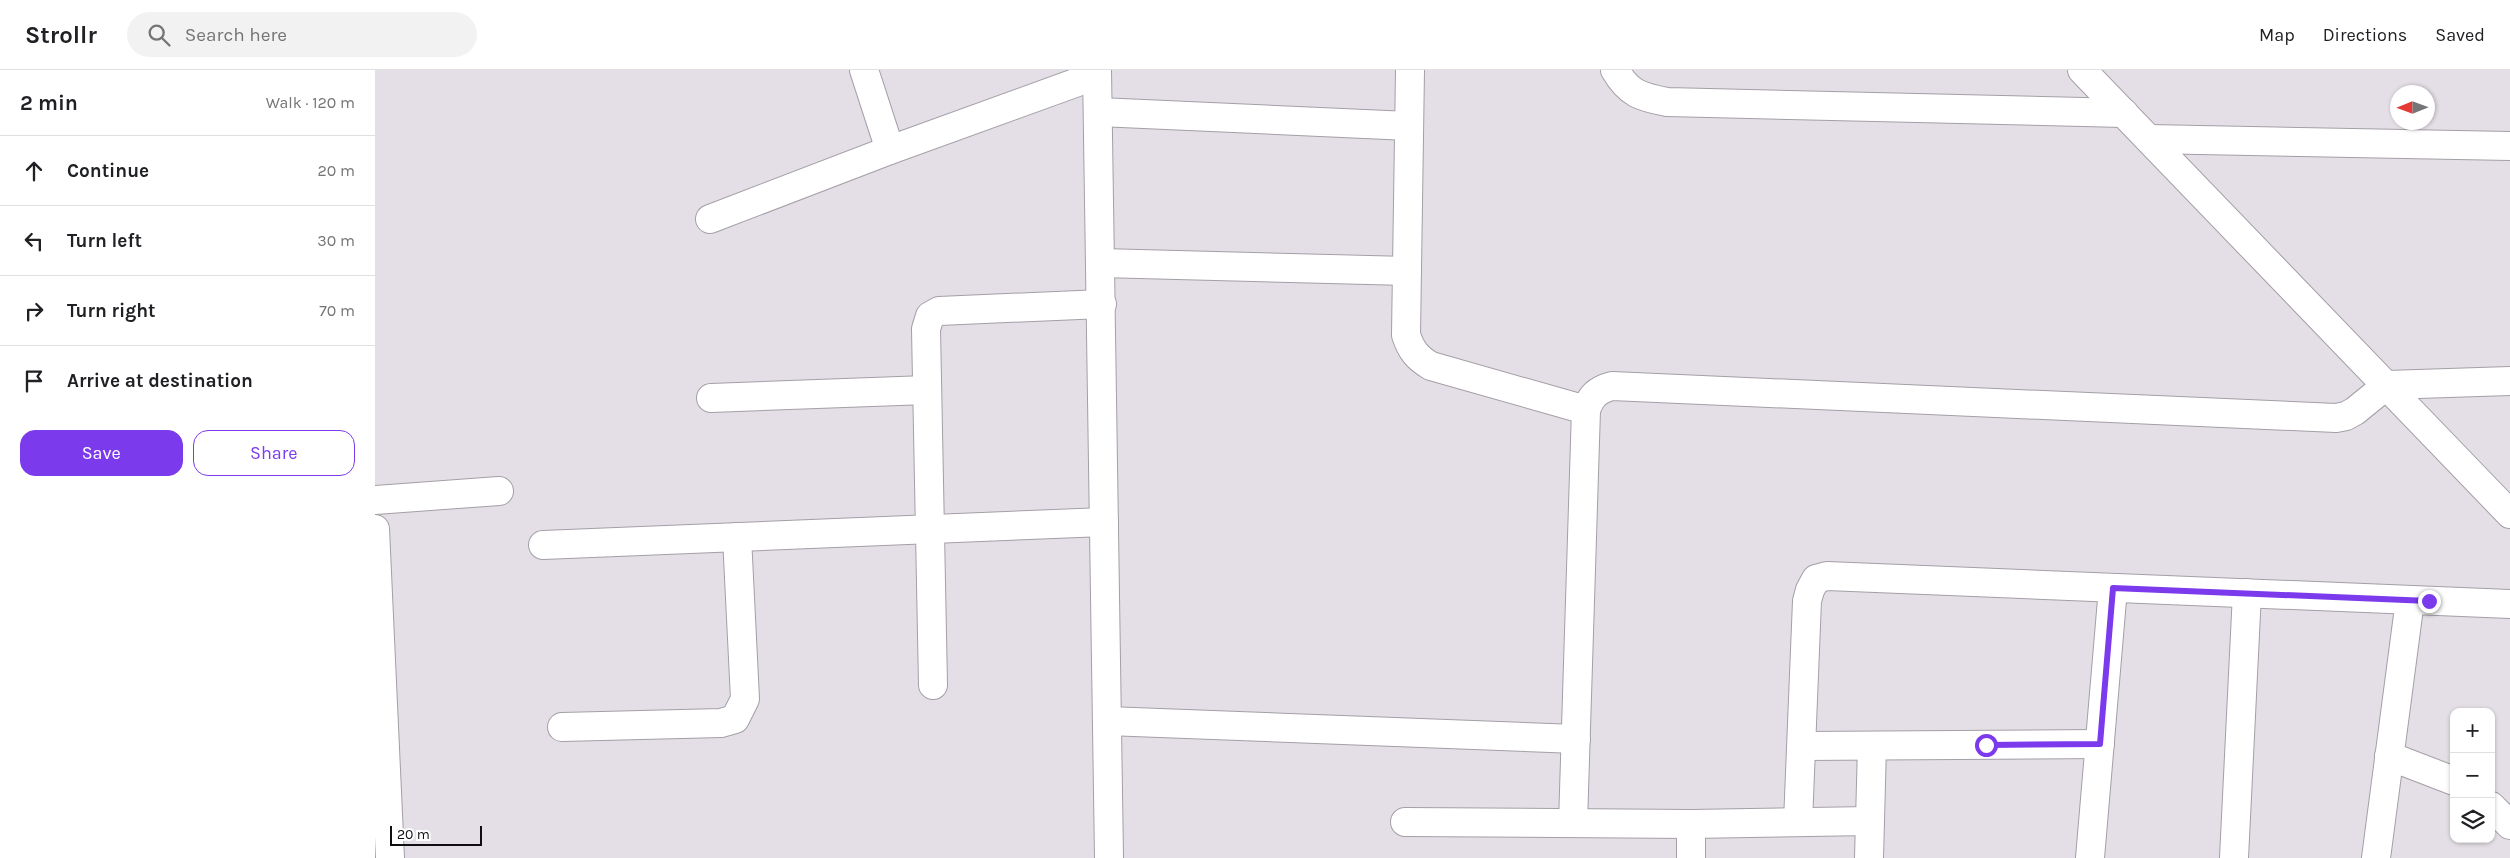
<!DOCTYPE html>
<html lang="en">
<head>
<meta charset="utf-8">
<style>
  body { margin:0; font-family:Karla,sans-serif; background:#f2f2f2; color:#202124 }
  .controls { position:absolute; right:15px; bottom:15px; display:grid; overflow:hidden; border-radius:10px; box-shadow:0 1px 4px #0004 }
  .controls button { width:45px; height:45px; display:grid; place-items:center; padding:0; border:0; border-bottom:1px solid #e0e0e0; background:#fff; color:#202124; font:25px sans-serif }
  .compass { position:absolute; left:2015px; top:15px; width:45px; height:45px; border-radius:50%; background:#fff; box-shadow:0 1px 4px #0004; rotate:269deg }
  .scale { position:absolute; left:15px; bottom:12px; width:92px; box-sizing:border-box; padding-left:5px; border:2px solid #100e11; border-top:0; font-size:14px; line-height:18px; white-space:nowrap; color:#100e11; -webkit-text-stroke:4px #fff; paint-order:stroke }
  .stop { position:absolute; width:15px; height:15px; margin:-11px; border:4px solid #7c3aed; border-radius:50%; background:#fff }
  .stop.end { background:#7c3aed; border-color:#fff; box-shadow:0 1px 5px #0008 }
  .list { margin:0; padding:0; list-style:none }
  h2 { display:flex; justify-content:space-between; align-items:center; height:65px; margin:0; padding:0 20px; font-size:21px }
  h2 small { font-size:16px; font-weight:400; color:#757577 }
  .list li { display:grid; grid-template-columns:32px 1fr auto; gap:15px; align-items:center; box-sizing:border-box; height:70px; padding:0 20px; border-top:1px solid #e0e0e0 }
  .list b { display:block; font-size:19px; white-space:nowrap }
  .list em { font-size:16px; font-style:normal; color:#757577 }
  .actions { display:flex; gap:10px; padding:15px 20px }
  .actions a { flex:1; padding:11px 0; border:1px solid #7c3aed; border-radius:15px; text-align:center; font-size:18px; color:#7c3aed }
  .actions .main { background:#7c3aed; color:#fff }
  .icon { flex:none; width:28px; height:28px; fill:none; stroke:currentColor; stroke-width:2; stroke-linecap:round; stroke-linejoin:round }
  .map { position:relative; flex:none; width:2135px; height:788px; overflow:hidden }
  header { display:flex; align-items:center; gap:30px; box-sizing:border-box; height:70px; padding:0 25px; background:#fff; border-bottom:1px solid #e0e0e0 }
  header strong { font-size:24px }
  nav { display:flex; gap:28px; margin-inline-start:auto; font-size:18px }
  .search { width:350px; height:45px; background:#f2f2f2; display:flex; align-items:center; gap:12px; box-sizing:border-box; padding:0 18px; border-radius:28px; color:#757577; font-size:19px }
  main { display:flex }
  aside { flex:1; background:#fff }
  .map>svg:first-child { display:block }
  .lines { fill:none; stroke-linecap:round; stroke-linejoin:round }
  .minor-casing { stroke:#a49fa6; stroke-width:30 }
  .minor { stroke:#fff; stroke-width:28 }
  .route { stroke:#7c3aed; stroke-width:6 }
</style>
</head>
<body>
<header>
<strong>Strollr</strong>
<div class="search"><svg class="icon" aria-label="search" viewBox="0 0 24 24"><circle cx="10" cy="10" r="6"/><path d="M15 15l6 6"/></svg>Search here</div>
<nav><a>Map</a><a>Directions</a><a>Saved</a></nav>
</header>
<main>
<aside>
<h2>2 min<small>Walk · 120 m</small></h2>
<ul class="list">
<li><svg class="icon" aria-label="ahead" viewBox="0 0 24 24"><path d="M12 20V5M6 11l6-6 6 6"/></svg><div><b>Continue</b></div><em>20 m</em></li>
<li><svg class="icon" aria-label="left" viewBox="0 0 24 24"><path d="M17 20v-9H6M10 6l-5 5 5 5"/></svg><div><b>Turn left</b></div><em>30 m</em></li>
<li><svg class="icon" aria-label="right" viewBox="0 0 24 24"><path d="M7 20v-9h11M14 6l5 5-5 5"/></svg><div><b>Turn right</b></div><em>70 m</em></li>
<li><svg class="icon" aria-label="arrive" viewBox="0 0 24 24"><path d="M6 21V4h12l-3 4 3 4H6"/></svg><div><b>Arrive at destination</b></div></li>
</ul>
<div class="actions"><a class="main">Save</a><a>Share</a></div>
</aside>
<div class="map">
<svg width="2135" height="788" viewBox="0 0 2135 788">
  <rect width="100%" height="100%" fill="#e4dfe6"/>
  <g class="lines">
    <g class="minor-casing">
      <g id="minor">
        <polyline points="489,0 515,80"/>
        <polyline points="722,0 734,788"/>
        <path d="M1035 0 1031 265C1036 280 1042 288 1056 296L1211 340"/>
        <path d="M1240 0C1254 24 1266 27 1292 32L1749 43"/>
        <polyline points="1707,0 2135,444"/>
        <polyline points="724,42 1034,56"/>
        <polyline points="1774,69 2135,76"/>
        <polyline points="335,149 515,80 722,5"/>
        <polyline points="726,193 1032,201"/>
        <polyline points="336,328 552,320"/>
        <polyline points="0,430 124,421"/>
        <polyline points="0,459 15,788"/>
        <polyline points="168,475 729,452"/>
        <polyline points="558,615 551,259 555,246 564,241 727,234"/>
        <polyline points="732,651 1201,669"/>
        <polyline points="187,657 346,653 360,649 370,629 362,467"/>
        <polyline points="1427,676 1725,674"/>
        <polyline points="2014,686 2079,711"/>
        <polyline points="2116,736 2135,755"/>
        <polyline points="1030,752 1316,754 1495,751"/>
        <polyline points="1423,752 1432,531 1435,520 1441,509 1452,506 2135,534"/>
        <path d="M1198 753 1211 340C1216 326 1222 320 1237 316L1961 348 1971 346 1980 341 2012 315 2135 311"/>
        <polyline points="1316,788 1316,754"/>
        <polyline points="1494,788 1497,676"/>
        <polyline points="1715,788 1738,518"/>
        <polyline points="1859,788 1872,523"/>
        <polyline points="2001,788 2035,530"/>
      </g>
    </g>
    <use href="#minor" class="minor"/>
  </g>
  <g class="lines">
    <polyline class="route" points="1611,675 1725,674 1738,518 2054,531"/>
  </g>
</svg>
<div class="controls">
<button>+</button>
<button>−</button>
<button><svg class="icon" aria-label="layers" viewBox="0 0 24 24"><path d="M12 4l9 5-9 5-9-5zM3 14l9 5 9-5"/></svg></button>
</div>
<svg class="compass" viewBox="-18 -18 36 36"><path d="M0-13l5 13h-10z" fill="#e53935"/><path d="M0 13l5-13h-10z" fill="#757577"/></svg>
<div class="scale">20 m</div>
<div class="stop" style="left:1611px;top:675px"></div>
<div class="stop end" style="left:2054px;top:531px"></div>
</div>
</main>
</body>
</html>
